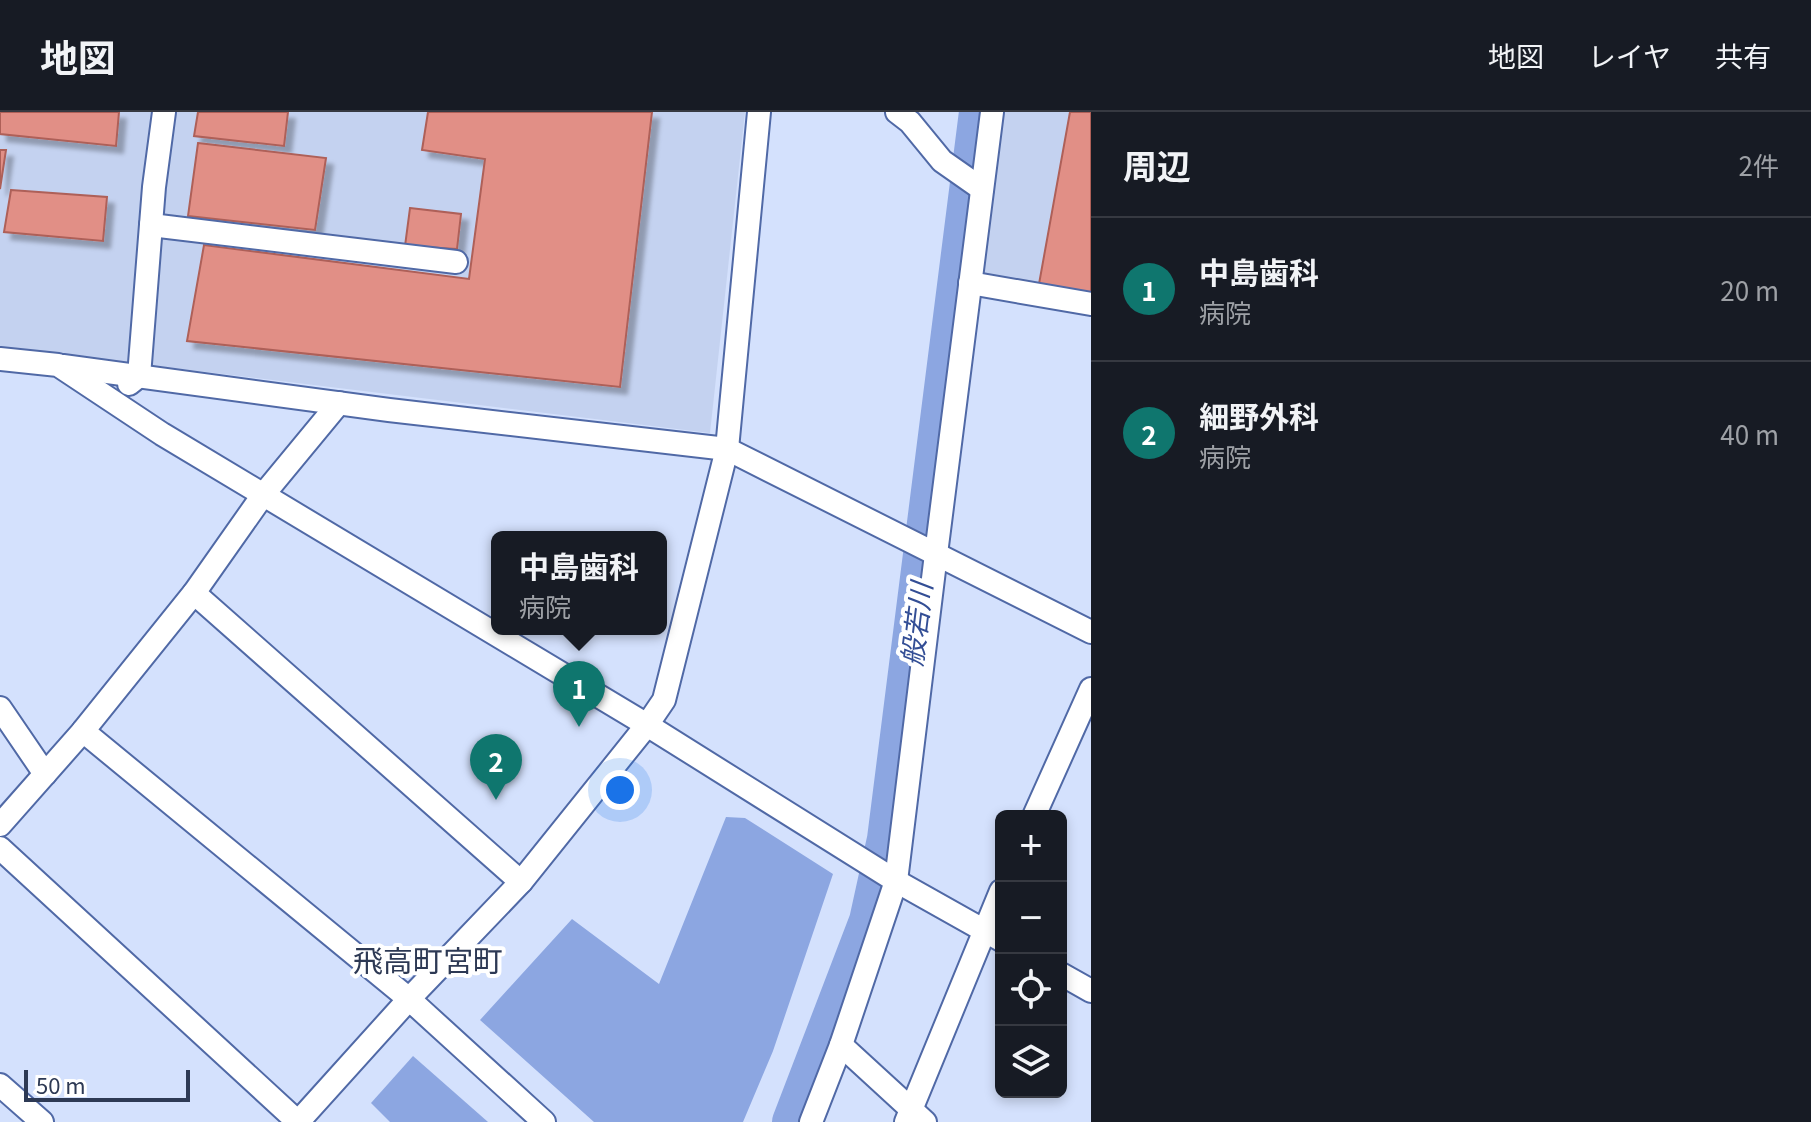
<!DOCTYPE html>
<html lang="ja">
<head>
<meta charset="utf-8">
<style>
  body { margin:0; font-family:Georgia,"Noto Sans JP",serif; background:#20242c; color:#f1f3f6 }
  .controls { position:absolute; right:24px; bottom:24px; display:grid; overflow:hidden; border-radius:12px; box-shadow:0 4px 12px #0003 }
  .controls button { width:72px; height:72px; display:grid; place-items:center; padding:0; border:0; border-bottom:2px solid #363941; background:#171b24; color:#f1f3f6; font:40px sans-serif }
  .scale { position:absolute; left:24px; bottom:20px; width:166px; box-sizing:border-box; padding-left:8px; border:4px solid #2d3954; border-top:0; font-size:22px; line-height:28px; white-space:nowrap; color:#2d3954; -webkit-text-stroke:6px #fff; paint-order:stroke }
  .you { position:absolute; left:620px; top:678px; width:28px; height:28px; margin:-20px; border:6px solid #fff; border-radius:50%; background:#1a73e8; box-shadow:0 0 0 12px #1a73e833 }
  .badge { display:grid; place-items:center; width:52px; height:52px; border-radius:50%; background:#0f766e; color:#fff; font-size:26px; font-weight:700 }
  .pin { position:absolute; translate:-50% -66px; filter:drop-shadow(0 2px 4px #0008) }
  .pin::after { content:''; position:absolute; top:42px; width:28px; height:24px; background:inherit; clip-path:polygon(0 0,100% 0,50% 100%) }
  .popup { position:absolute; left:491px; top:419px; width:176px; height:104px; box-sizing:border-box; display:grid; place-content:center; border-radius:12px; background:#171b24; filter:drop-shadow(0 2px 6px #0005); font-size:26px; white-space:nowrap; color:#9ea1a6 }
  .popup b { font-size:30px; color:#f1f3f6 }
  .popup::after { content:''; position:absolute; left:50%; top:100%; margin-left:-16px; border:16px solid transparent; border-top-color:#171b24 }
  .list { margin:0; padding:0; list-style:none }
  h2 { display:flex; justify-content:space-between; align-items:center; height:104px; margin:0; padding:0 32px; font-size:34px }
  h2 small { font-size:26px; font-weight:400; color:#9ea1a6 }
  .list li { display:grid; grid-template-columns:52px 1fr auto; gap:24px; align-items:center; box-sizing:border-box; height:144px; padding:0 32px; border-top:2px solid #363941 }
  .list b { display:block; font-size:30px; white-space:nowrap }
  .list p { margin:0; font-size:26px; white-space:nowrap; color:#9ea1a6 }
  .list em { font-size:26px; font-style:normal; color:#9ea1a6 }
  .icon { flex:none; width:44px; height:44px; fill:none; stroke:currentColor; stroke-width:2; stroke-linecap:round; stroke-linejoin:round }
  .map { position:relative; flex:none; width:1091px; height:1010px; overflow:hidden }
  header { display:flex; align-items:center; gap:48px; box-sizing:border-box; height:112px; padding:0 40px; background:#171b24; border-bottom:2px solid #363941 }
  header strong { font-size:38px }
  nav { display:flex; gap:44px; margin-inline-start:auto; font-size:28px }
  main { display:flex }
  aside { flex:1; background:#171b24 }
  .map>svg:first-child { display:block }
  .built { fill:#c4d2f0 }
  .water { fill:#8ca6e1 }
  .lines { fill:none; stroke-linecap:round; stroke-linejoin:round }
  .river { stroke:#8ca6e1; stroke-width:40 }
  .building { fill:#e18f86; stroke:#ae6059; stroke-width:2; filter:url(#shadow) }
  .minor-casing { stroke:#5069a6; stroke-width:26 }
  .minor { stroke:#fff; stroke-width:22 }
  .labels { text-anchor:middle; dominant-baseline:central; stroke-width:8; stroke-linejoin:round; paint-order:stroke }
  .water-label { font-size:28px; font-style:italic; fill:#334e95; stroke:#fff }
  .quarter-label { font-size:30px; fill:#2d3954; stroke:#fff }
</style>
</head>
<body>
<header>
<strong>地図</strong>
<nav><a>地図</a><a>レイヤ</a><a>共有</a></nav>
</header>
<main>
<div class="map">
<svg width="1091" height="1010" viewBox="0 0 1091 1010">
  <defs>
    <filter id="shadow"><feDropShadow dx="7" dy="7" stdDeviation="2" flood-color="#0004"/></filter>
  </defs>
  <rect width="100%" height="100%" fill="#d4e1fd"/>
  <g class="built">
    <polygon points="0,0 745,0 710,321 0,235"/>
    <polygon points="999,0 1091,0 1091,183 977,165"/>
  </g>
  <g class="water">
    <polygon points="726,705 745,706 833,762 773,939 743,1010 594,1010 480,908 572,807 659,872"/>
    <polygon points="413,944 488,1010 390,1010 371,991"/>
  </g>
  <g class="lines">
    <polyline class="river" points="792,1010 869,809 887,727 979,0"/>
  </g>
  <g class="building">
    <polygon points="0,0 119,0 116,34 0,22"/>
    <polygon points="198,0 288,0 284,34 194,24"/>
    <polygon points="428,0 652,0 620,275 187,229 204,133 469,167 485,47 422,38"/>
    <polygon points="1070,0 1091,0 1091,182 1039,172"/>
    <polygon points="198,31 326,46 315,118 188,104"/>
    <polygon points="0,38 6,38 0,77"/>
    <polygon points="11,78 107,85 103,129 4,120"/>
    <polygon points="410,96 461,102 457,137 405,134"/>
  </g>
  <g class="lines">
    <g class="minor-casing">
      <g id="minor">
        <polyline points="897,0 910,10 942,49 982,77"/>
        <polyline points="151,113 456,150"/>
        <polyline points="970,171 1091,192"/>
        <polyline points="0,247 58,253 162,322 647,613 896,769 1001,828"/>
        <polyline points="63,254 389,298 727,337 1091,520"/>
        <polyline points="129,272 139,264 154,75 164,0"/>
        <polyline points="194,481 521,770"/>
        <polyline points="0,596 45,662"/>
        <polyline points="83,619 409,887 544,1010"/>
        <polyline points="1034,704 1091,577"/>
        <polyline points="0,713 83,619 194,481 263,383 339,291"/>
        <polyline points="0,736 298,1010"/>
        <polyline points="1061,862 1091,879"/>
        <polyline points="841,933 925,1010"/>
        <polyline points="0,973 42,1010"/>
        <polyline points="298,1010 409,887 521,770 647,613 664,588 727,337 759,0"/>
        <polyline points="811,1010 841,933 896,769 936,442 992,0"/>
        <polyline points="906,1010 1001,779"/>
      </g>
    </g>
    <use href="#minor" class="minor"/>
  </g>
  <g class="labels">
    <g class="water-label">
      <text transform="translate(915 512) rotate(-83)">般若川</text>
    </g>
    <g class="quarter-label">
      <text x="428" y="847">飛高町宮町</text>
    </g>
  </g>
</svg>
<div class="controls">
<button>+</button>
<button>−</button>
<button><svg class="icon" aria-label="locate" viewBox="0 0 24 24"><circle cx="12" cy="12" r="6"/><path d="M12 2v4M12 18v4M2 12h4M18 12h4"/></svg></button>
<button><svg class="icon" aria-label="layers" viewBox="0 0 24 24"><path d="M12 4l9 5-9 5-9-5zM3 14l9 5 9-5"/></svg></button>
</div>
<div class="scale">50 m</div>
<div class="you"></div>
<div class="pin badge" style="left:579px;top:615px">1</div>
<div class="popup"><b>中島歯科</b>病院</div>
<div class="pin badge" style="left:496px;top:688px">2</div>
</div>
<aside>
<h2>周辺<small>2件</small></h2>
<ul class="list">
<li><span class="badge">1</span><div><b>中島歯科</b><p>病院</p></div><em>20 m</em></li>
<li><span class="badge">2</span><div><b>細野外科</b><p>病院</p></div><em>40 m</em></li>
</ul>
</aside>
</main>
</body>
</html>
